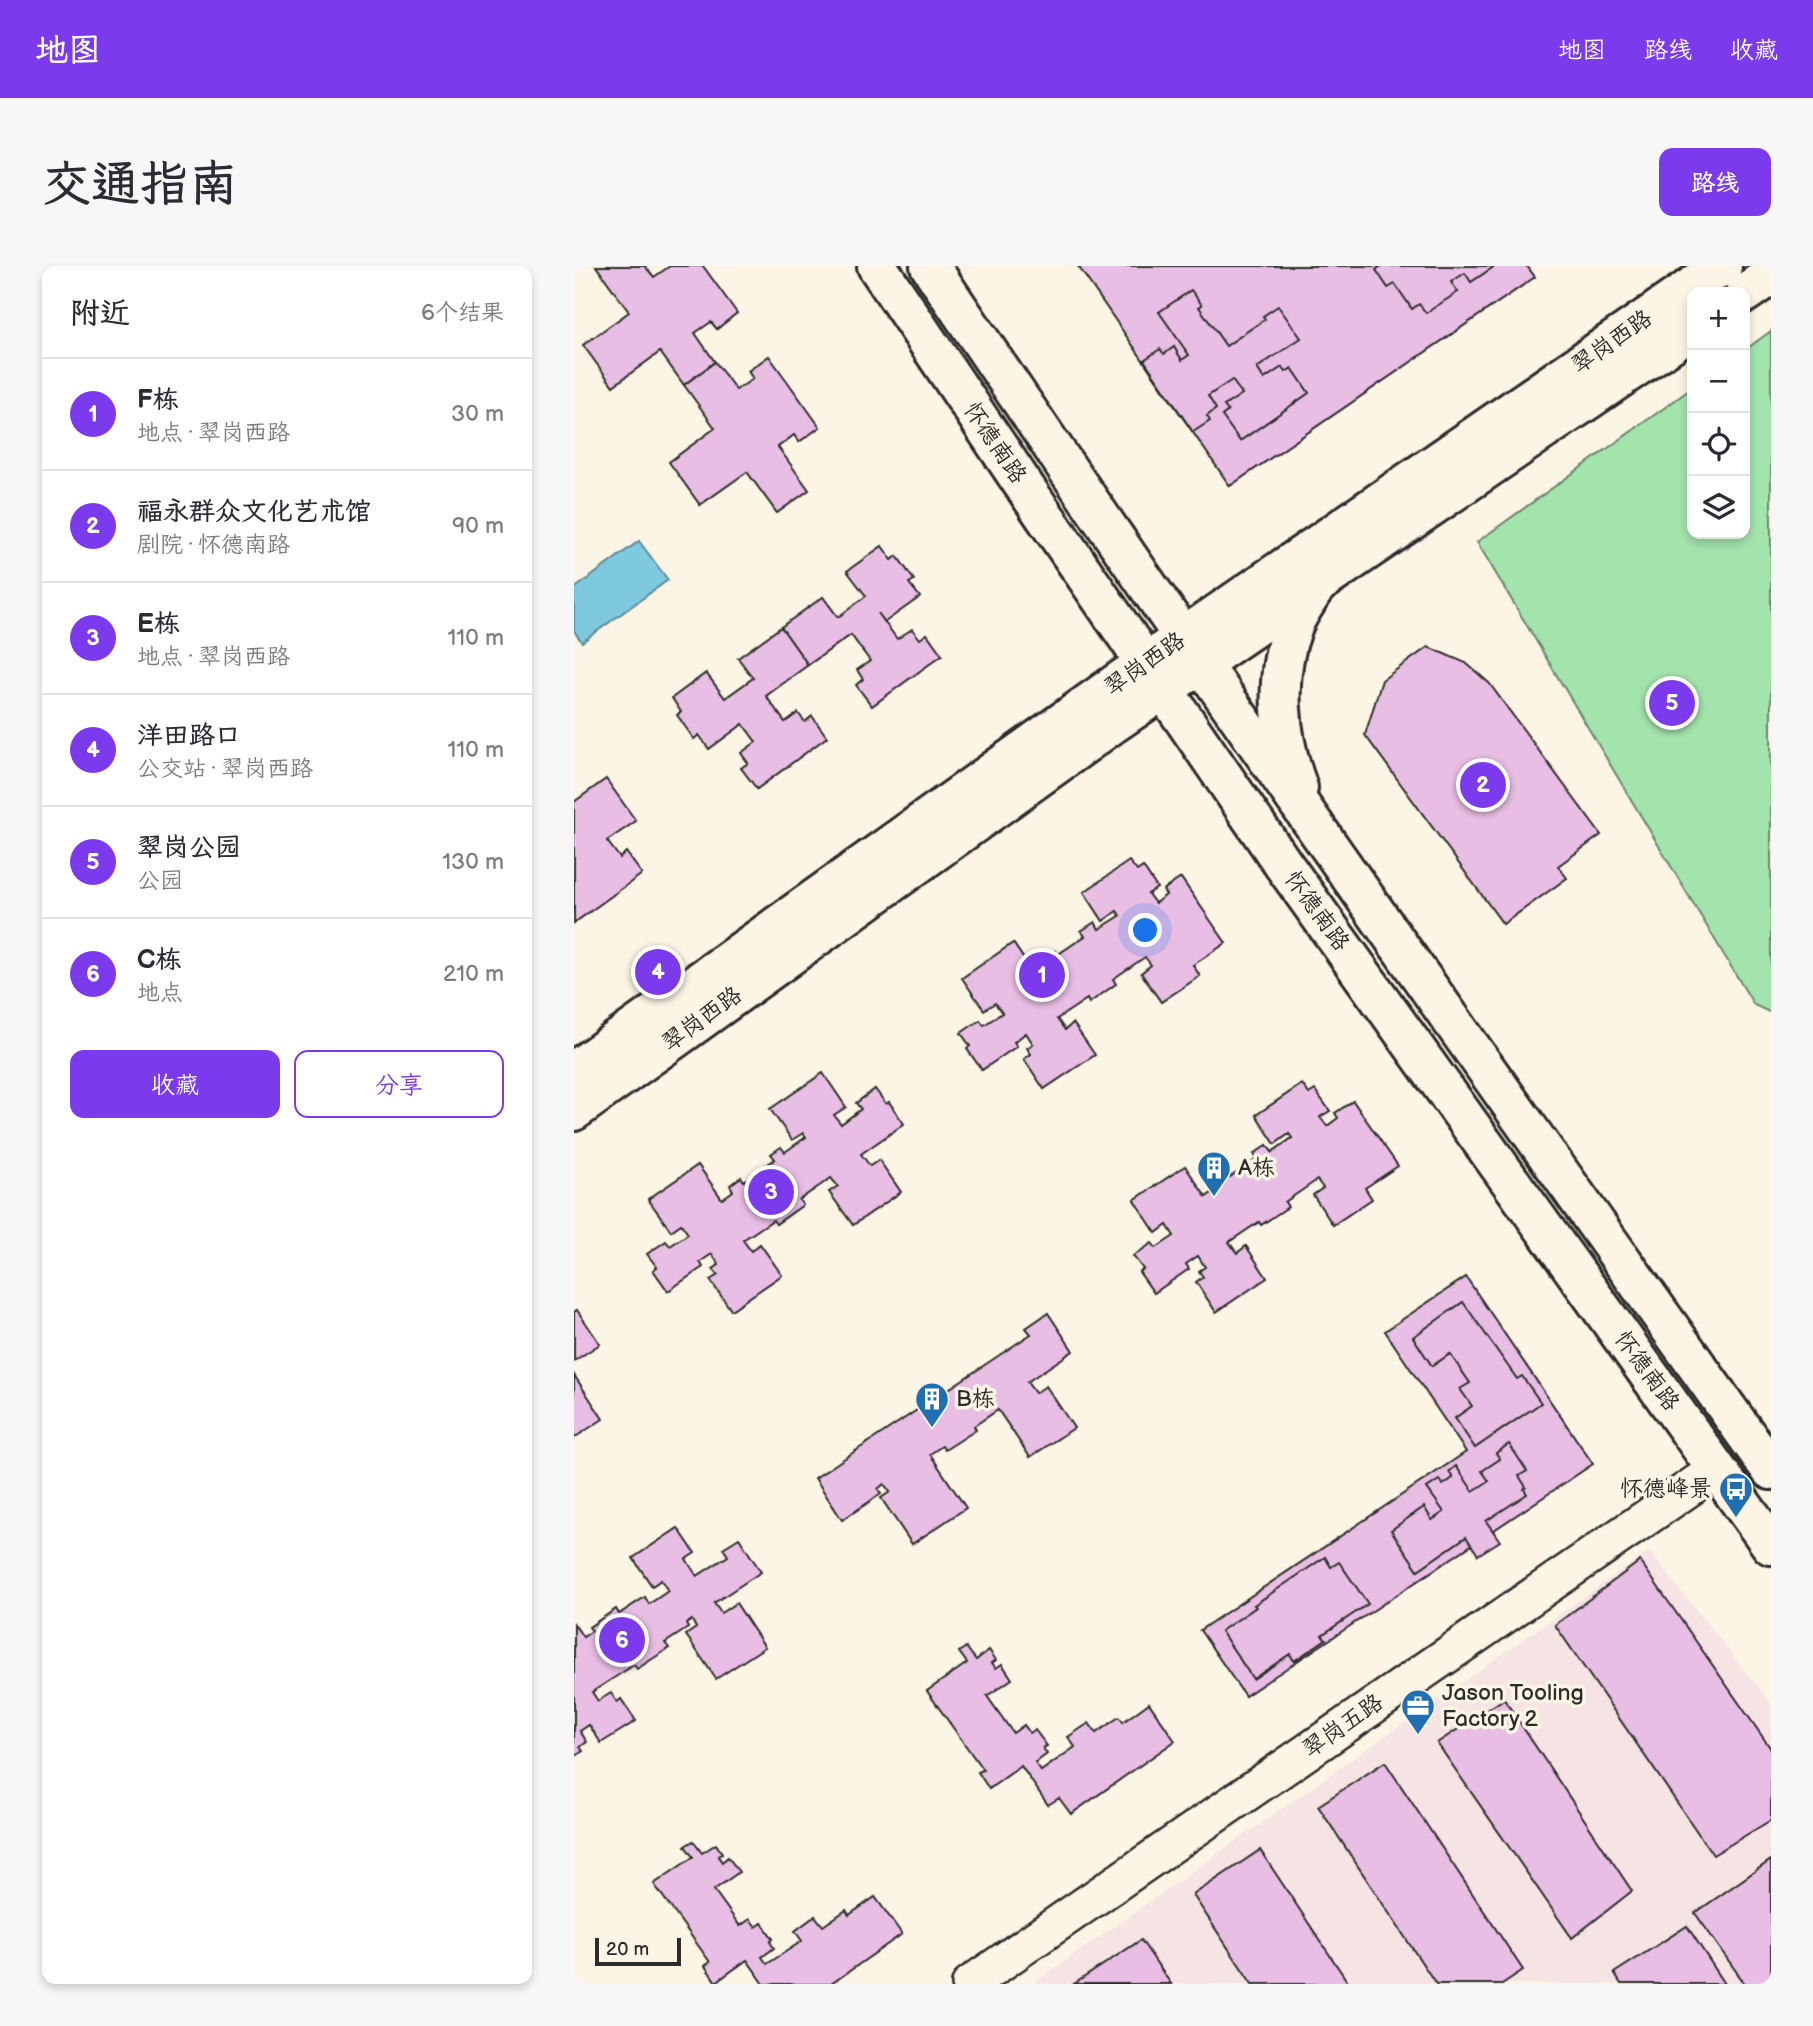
<!DOCTYPE html>
<html lang="zh">
<head>
<meta charset="utf-8">
<style>
  body { margin:0; font-family:"Balsamiq Sans","LXGW WenKai TC",sans-serif; background:#f7f7f7; color:#2b2b33 }
  .controls { position:absolute; right:21px; top:21px; display:grid; overflow:hidden; border-radius:14px; box-shadow:0 4px 10px #0003 }
  .controls button { width:63px; height:63px; display:grid; place-items:center; padding:0; border:0; border-bottom:2px solid #e1e1e2; background:#fff; color:#2b2b33; font:35px sans-serif }
  .scale { position:absolute; left:21px; bottom:18px; width:86px; box-sizing:border-box; padding-left:7px; border:4px solid #2b2b2b; border-top:0; font-size:19px; line-height:24px; white-space:nowrap; color:#2b2b2b; -webkit-text-stroke:5px #fcf5e5; paint-order:stroke }
  .you { position:absolute; left:572px; top:665px; width:24px; height:24px; margin:-18px; border:5px solid #fff; border-radius:50%; background:#1a73e8; box-shadow:0 0 0 10px #1a73e833 }
  .badge { display:grid; place-items:center; width:46px; height:46px; border-radius:50%; background:#7c3aed; color:#fff; font-size:23px; font-weight:700 }
  .pin { position:absolute; translate:-50% -50%; border:4px solid #fff; box-shadow:0 2px 7px #0006 }
  .list { margin:0; padding:0; list-style:none }
  h2 { display:flex; justify-content:space-between; align-items:center; height:91px; margin:0; padding:0 28px; font-size:30px }
  h2 small { font-size:23px; font-weight:400; color:#7c7c81 }
  .list li { display:grid; grid-template-columns:46px 1fr auto; gap:21px; align-items:center; box-sizing:border-box; height:112px; padding:0 28px; border-top:2px solid #e1e1e2 }
  .list b { display:block; font-size:26px; white-space:nowrap }
  .list p { margin:0; font-size:23px; white-space:nowrap; color:#7c7c81 }
  .list em { font-size:23px; font-style:normal; color:#7c7c81 }
  .actions { display:flex; gap:14px; padding:21px 28px }
  .actions a { flex:1; padding:16px 0; border:2px solid #7c3aed; border-radius:14px; text-align:center; font-size:24px; color:#7c3aed }
  .actions .main { background:#7c3aed; color:#fff }
  .icon { flex:none; width:38px; height:38px; fill:none; stroke:currentColor; stroke-width:2; stroke-linecap:round; stroke-linejoin:round }
  .map { position:relative; flex:none; width:1197px; height:1718px; overflow:hidden; border-radius:14px }
  header { display:flex; align-items:center; gap:42px; box-sizing:border-box; height:98px; padding:0 35px; background:#7c3aed; color:#fff }
  header strong { font-size:33px }
  nav { display:flex; gap:38px; margin-inline-start:auto; font-size:24px }
  .intro { display:flex; align-items:center; justify-content:space-between; box-sizing:border-box; height:168px; padding:0 42px }
  h1 { margin:0; font-size:49px }
  .button { padding:18px 32px; border-radius:14px; background:#7c3aed; color:#fff; font-size:24px; font-weight:700 }
  main { display:flex; gap:42px; padding:0 42px }
  aside { flex:1; background:#fff; border-radius:14px; box-shadow:0 4px 10px #0003 }
  .map>svg:first-child { display:block }
  .built { fill:#f6e4e5 }
  .green { fill:#a3e3ac; stroke:#67876c; stroke-width:2 }
  .water { fill:#7ec9de; stroke:#5d8a96; stroke-width:2 }
  .building { fill:#e9bee4; stroke:#2b2b2b; stroke-width:2 }
  .lines { fill:none; stroke-linecap:round; stroke-linejoin:round }
  .street-casing { stroke:#2b2b2b; stroke-width:40 }
  .secondary-casing { stroke:#2b2b2b; stroke-width:44 }
  .street { stroke:#fcf5e5; stroke-width:35 }
  .secondary { stroke:#fcf5e5; stroke-width:38 }
  .labels { text-anchor:middle; dominant-baseline:central; stroke-width:7; stroke-linejoin:round; paint-order:stroke }
  .street-label { font-size:23px; fill:#2b2b2b; stroke:#fcf5e5 }
  .poi-label { font-size:23px; fill:#2b2b2b; stroke:#fcf5e5; text-anchor:start }
</style>
</head>
<body>
<header>
<strong>地图</strong>
<nav><a>地图</a><a>路线</a><a>收藏</a></nav>
</header>
<div class="intro"><h1>交通指南</h1><a class="button">路线</a></div>
<main>
<aside>
<h2>附近<small>6个结果</small></h2>
<ul class="list">
<li><span class="badge">1</span><div><b>F栋</b><p>地点 · 翠岗西路</p></div><em>30 m</em></li>
<li><span class="badge">2</span><div><b>福永群众文化艺术馆</b><p>剧院 · 怀德南路</p></div><em>90 m</em></li>
<li><span class="badge">3</span><div><b>E栋</b><p>地点 · 翠岗西路</p></div><em>110 m</em></li>
<li><span class="badge">4</span><div><b>洋田路口</b><p>公交站 · 翠岗西路</p></div><em>110 m</em></li>
<li><span class="badge">5</span><div><b>翠岗公园</b><p>公园</p></div><em>130 m</em></li>
<li><span class="badge">6</span><div><b>C栋</b><p>地点</p></div><em>210 m</em></li>
</ul>
<div class="actions"><a class="main">收藏</a><a>分享</a></div>
</aside>
<div class="map">
<svg width="1197" height="1718" viewBox="0 0 1197 1718">
  <rect width="100%" height="100%" fill="#fcf5e5"/>
  <filter id="ink" filterUnits="userSpaceOnUse"><feTurbulence type="fractalNoise" baseFrequency=".0143" numOctaves="2"/><feDisplacementMap in="SourceGraphic" scale="14" xChannelSelector="R" yChannelSelector="G"/><feConvolveMatrix kernelMatrix="1 2 1 2 8 2 1 2 1" color-interpolation-filters="sRGB"/></filter>
  <g filter="url(#ink)">
    <polygon class="built" points="1075,1285 1197,1437 1197,1718 458,1718"/>
    <polygon class="green" points="1197,65 1197,747 1180,739 903,276 1118,122 1118,268 1171,268 1171,84"/>
    <polygon class="water" points="65,275 94,314 8,376 0,365 0,323"/>
    <g class="building">
      <polygon points="22,0 71,0 80,11 96,0 129,0 163,47 143,63 137,56 121,67 141,96 110,119 86,86 39,120 9,79 55,46"/>
      <polygon points="504,0 953,0 961,11 656,220"/>
      <polygon points="807,0 921,0 897,16 891,7 877,16 884,26 852,47 845,38 838,43 821,18 814,22 802,4"/>
      <polygon points="617,24 628,39 625,41 652,80 691,53 689,50 704,40 727,72 683,102 690,113 708,101 712,106 718,102 735,127 666,175 648,150 654,145 650,140 668,128 658,114 634,130 642,143 633,150 636,155 619,166 570,94 586,83 590,88 600,81 608,94 615,89 585,46"/>
      <polygon points="195,90 246,161 225,176 220,169 204,181 235,224 203,247 173,206 126,239 95,196 141,162 110,119 141,96 162,124 179,113 174,105"/>
      <polygon points="308,280 318,294 323,290 340,314 335,317 346,331 311,356 304,347 323,373 338,363 346,373 353,368 368,389 298,440 282,419 289,413 283,404 296,395 277,369 234,399 207,361 249,331 264,351 292,330 273,305"/>
      <polygon points="207,361 234,399 192,430 211,456 224,447 231,456 238,450 253,471 183,523 167,502 174,497 167,487 182,476 169,458 135,483 125,469 120,473 103,449 107,446 98,432 132,407 151,432 179,412 164,392"/>
      <polygon points="854,381 892,397 915,417 1027,569 984,600 993,612 929,658 791,469 808,414"/>
      <polygon points="32,513 62,555 33,575 46,592 52,586 68,608 0,657 0,536"/>
      <polygon points="555,595 563,605 569,601 583,622 574,628 581,637 592,629 589,624 607,612 652,677 619,699 626,710 587,736 567,707 577,699 571,691 539,713 542,718 515,737 513,733 483,753 491,764 499,757 521,789 470,823 450,793 457,788 453,782 459,778 452,767 440,776 443,780 408,804 393,783 396,780 387,767 406,754 410,759 428,747 421,737 410,744 388,712 439,677 460,708 470,701 466,695 481,685 483,689 511,670 507,665 521,656 525,663 546,650 543,645 529,655 510,626"/>
      <polygon points="249,807 272,841 260,849 267,858 287,843 282,837 301,823 312,838 315,836 330,858 287,888 296,900 305,894 327,926 279,959 255,926 264,920 257,912 225,934 229,939 202,958 199,954 169,974 177,985 186,978 208,1009 157,1044 136,1014 144,1009 139,1003 145,999 138,988 126,996 129,1001 94,1025 79,1004 83,1001 73,988 92,975 96,980 114,968 107,958 97,965 74,933 124,899 148,933 159,925 156,919 167,911 170,915 201,893 197,888 207,881 211,886 232,871 229,867 218,874 196,843"/>
      <polygon points="728,818 735,828 741,824 756,845 746,851 753,860 764,852 761,847 779,835 824,900 791,922 798,933 759,959 739,929 749,922 743,914 711,936 714,941 687,959 685,956 655,976 663,987 672,980 693,1012 642,1046 622,1016 629,1011 625,1005 631,1001 624,990 612,998 615,1003 580,1027 565,1006 569,1003 559,990 578,977 582,982 600,970 593,959 582,967 560,934 611,900 632,931 642,924 638,918 653,908 656,911 683,893 680,888 693,879 698,886 718,872 715,868 701,878 682,849"/>
      <polygon points="892,1011 1019,1198 671,1430 626,1364 892,1186 811,1065"/>
      <polygon points="889,1036 943,1113 948,1110 967,1137 901,1182 881,1152 898,1140 886,1123 896,1117 876,1088 858,1100 839,1071"/>
      <polygon points="3,1044 26,1078 0,1095 0,1046"/>
      <polygon points="474,1047 499,1085 453,1116 461,1127 472,1120 500,1162 456,1191 424,1144 400,1160 402,1164 371,1184 368,1180 356,1188 392,1242 338,1278 307,1232 316,1226 310,1218 304,1223 307,1228 268,1254 241,1212 457,1068 452,1062"/>
      <polygon points="0,1109 29,1153 0,1172"/>
      <polygon points="935,1178 953,1205 945,1210 952,1221 950,1223 953,1228 912,1255 926,1275 904,1289 892,1271 844,1304 817,1264 850,1241 858,1254 870,1246 853,1222 865,1214 869,1219 879,1212 875,1206 882,1200 899,1225 915,1215 908,1205 926,1193 922,1187"/>
      <polygon points="104,1262 121,1287 112,1293 123,1310 154,1290 149,1282 165,1272 187,1306 140,1337 147,1347 162,1337 191,1381 142,1413 112,1369 122,1362 118,1354 112,1358 114,1362 91,1377 95,1382 63,1403 60,1399 18,1426 24,1435 37,1427 43,1436 47,1433 62,1455 27,1477 15,1459 6,1465 13,1476 6,1481 9,1485 0,1491 0,1358 9,1371 18,1365 15,1361 42,1343 45,1348 71,1331 75,1338 94,1325 87,1314 78,1320 59,1292"/>
      <polygon points="751,1291 757,1301 765,1296 794,1338 748,1369 752,1373 720,1395 716,1388 679,1413 647,1365 682,1341 680,1339"/>
      <polygon points="1066,1295 1197,1483 1197,1554 1139,1589 981,1359"/>
      <polygon points="392,1381 402,1394 415,1384 422,1394 418,1397 422,1402 428,1398 438,1413 413,1430 439,1467 450,1459 456,1467 461,1464 473,1480 469,1482 473,1488 461,1497 467,1505 501,1481 494,1471 515,1457 522,1467 545,1451 549,1456 575,1437 601,1475 497,1548 485,1532 474,1539 447,1500 415,1523 404,1506 409,1504 353,1425 393,1397 385,1386"/>
      <polygon points="930,1433 1058,1625 998,1672 863,1477"/>
      <polygon points="811,1496 949,1704 928,1718 862,1718 744,1540"/>
      <polygon points="119,1575 128,1587 142,1578 148,1587 144,1590 148,1596 154,1591 165,1606 140,1624 166,1660 176,1653 182,1661 188,1657 199,1673 196,1676 200,1682 188,1691 193,1698 228,1675 221,1665 241,1650 249,1660 272,1644 275,1649 301,1631 328,1668 257,1718 190,1718 173,1694 142,1716 131,1700 136,1696 80,1618 119,1591 111,1580"/>
      <polygon points="686,1584 775,1718 678,1718 619,1629"/>
      <polygon points="1197,1594 1197,1718 1171,1718 1121,1647"/>
      <polygon points="1113,1660 1151,1718 1047,1718 1040,1707"/>
      <polygon points="567,1674 597,1718 500,1718"/>
    </g>
    <g class="lines">
      <g class="street-casing">
        <polyline id="street" points="396,1718 1143,1203"/>
      </g>
      <g class="secondary-casing">
        <g id="secondary">
          <polyline points="303,0 446,214 709,598 1197,1279"/>
          <path d="M356 0C629 407 913 805 1197 1204"/>
          <polyline points="1171,27 1197,9"/>
          <path d="M724 522C705 471 699 412 719 360 724 347 734 334 741 322"/>
          <polyline points="0,805 543,417 1148,0"/>
          <polyline points="0,845 540,457 1118,63"/>
        </g>
      </g>
      <use href="#street" class="street"/>
      <use href="#secondary" class="secondary"/>
    </g>
  </g>
  <defs>
    <g id="building-pin" transform="scale(1.75)"><path d="M0 17L-7.5 6A9.5 9.5 0 1 1 7.5 6Z" fill="#1f6fb2" stroke="#fcf5e5"/><path d="M-4-6H4V6H1V3H-1V6H-4ZM-2.5-4.3h1.7v1.8h-1.7ZM.8-4.3h1.7v1.8H.8ZM-2.5-1h1.7V.8h-1.7ZM.8-1h1.7V.8H.8Z" fill="#fff"/></g>
    <g id="bus-pin" transform="scale(1.75)"><path d="M0 17L-7.5 6A9.5 9.5 0 1 1 7.5 6Z" fill="#1f6fb2" stroke="#fcf5e5"/><path d="M-5-6H5V4H4V6H2V4H-2V6H-4V4H-5ZM-3.5-4V0h7V-4ZM-3.5 1.2v1.5H-2V1.2ZM2 1.2v1.5H3.5V1.2Z" fill="#fff"/></g>
    <g id="office-pin" transform="scale(1.75)"><path d="M0 17L-7.5 6A9.5 9.5 0 1 1 7.5 6Z" fill="#1f6fb2" stroke="#fcf5e5"/><path d="M-6-3h4V-5.5h4V-3h4V5H-6ZM-1-4.5V-3h2v-1.5ZM-6 0V1H6V0Z" fill="#fff"/></g>
  </defs>
  <g fill-rule="evenodd">
    <use href="#building-pin" x="640" y="902"/>
    <use href="#building-pin" x="358" y="1133"/>
    <use href="#bus-pin" x="1162" y="1223"/>
    <use href="#office-pin" x="844" y="1440"/>
  </g>
  <g class="labels">
    <g class="street-label">
      <text transform="translate(1038 76) rotate(-35)">翠岗西路</text>
      <text transform="translate(421 177) rotate(56)">怀德南路</text>
      <text transform="translate(571 398) rotate(-35)">翠岗西路</text>
      <text transform="translate(743 645) rotate(54)">怀德南路</text>
      <text transform="translate(128 753) rotate(-36)">翠岗西路</text>
      <text transform="translate(1073 1105) rotate(54)">怀德南路</text>
      <text transform="translate(769 1460) rotate(-35)">翠岗五路</text>
    </g>
    <g class="poi-label">
      <text x="664" y="902">A栋</text>
      <text x="382" y="1133">B栋</text>
      <text x="1138" y="1223" text-anchor="end">怀德峰景</text>
      <text x="868" y="1427">Jason Tooling<tspan x="868" dy="26">Factory 2</tspan></text>
    </g>
  </g>
</svg>
<div class="controls">
<button>+</button>
<button>−</button>
<button><svg class="icon" aria-label="locate" viewBox="0 0 24 24"><circle cx="12" cy="12" r="6"/><path d="M12 2v4M12 18v4M2 12h4M18 12h4"/></svg></button>
<button><svg class="icon" aria-label="layers" viewBox="0 0 24 24"><path d="M12 4l9 5-9 5-9-5zM3 14l9 5 9-5"/></svg></button>
</div>
<div class="scale">20 m</div>
<div class="you"></div>
<div class="pin badge" style="left:468px;top:709px">1</div>
<div class="pin badge" style="left:909px;top:519px">2</div>
<div class="pin badge" style="left:197px;top:926px">3</div>
<div class="pin badge" style="left:84px;top:706px">4</div>
<div class="pin badge" style="left:1098px;top:437px">5</div>
<div class="pin badge" style="left:48px;top:1374px">6</div>
</div>
</main>
</body>
</html>
